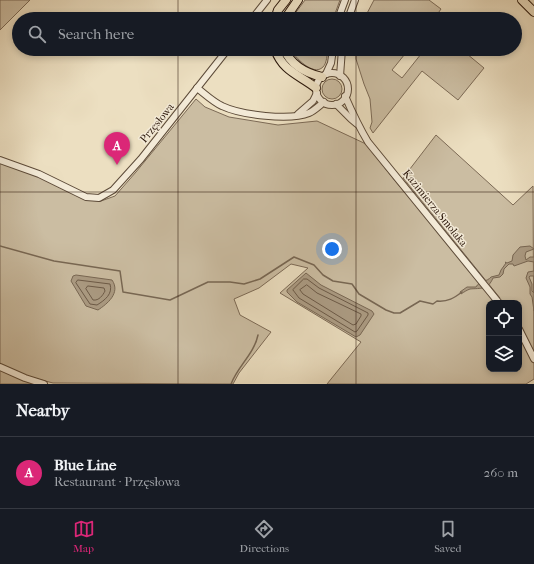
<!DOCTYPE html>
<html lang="en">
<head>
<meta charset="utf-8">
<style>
  body { margin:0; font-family:"IM FELL French Canon",serif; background:#20242c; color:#f1f3f6 }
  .controls { position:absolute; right:12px; bottom:12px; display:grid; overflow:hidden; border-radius:8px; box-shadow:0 2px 6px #0003 }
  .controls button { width:36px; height:36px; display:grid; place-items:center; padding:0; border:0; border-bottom:1px solid #363941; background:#171b24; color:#f1f3f6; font:20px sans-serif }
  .you { position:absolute; left:332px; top:249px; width:14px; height:14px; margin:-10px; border:3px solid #fff; border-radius:50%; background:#1a73e8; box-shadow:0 0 0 6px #1a73e833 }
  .badge { display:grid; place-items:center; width:26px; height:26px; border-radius:50%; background:#db2777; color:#fff; font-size:13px; font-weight:700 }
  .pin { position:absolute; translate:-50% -33px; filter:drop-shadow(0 1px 2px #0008) }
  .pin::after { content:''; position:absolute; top:21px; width:14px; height:12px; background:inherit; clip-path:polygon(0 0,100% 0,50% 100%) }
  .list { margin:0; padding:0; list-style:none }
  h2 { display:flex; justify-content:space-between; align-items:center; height:52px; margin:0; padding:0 16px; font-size:17px }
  h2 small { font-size:13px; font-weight:400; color:#9ea1a6 }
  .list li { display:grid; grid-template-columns:26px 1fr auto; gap:12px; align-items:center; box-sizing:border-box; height:72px; padding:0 16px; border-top:1px solid #363941 }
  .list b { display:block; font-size:15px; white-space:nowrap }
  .list p { margin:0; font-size:13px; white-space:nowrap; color:#9ea1a6 }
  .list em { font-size:13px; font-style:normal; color:#9ea1a6 }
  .icon { flex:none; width:22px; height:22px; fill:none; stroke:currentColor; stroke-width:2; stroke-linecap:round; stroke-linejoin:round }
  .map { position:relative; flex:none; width:534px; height:384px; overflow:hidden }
  .search { position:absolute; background:#171b24; box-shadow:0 2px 6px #0003; left:12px; right:12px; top:12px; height:44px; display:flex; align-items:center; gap:10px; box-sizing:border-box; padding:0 14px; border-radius:22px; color:#9ea1a6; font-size:15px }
  .sheet { height:124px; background:#171b24 }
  nav { display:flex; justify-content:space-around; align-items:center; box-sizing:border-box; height:56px; border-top:1px solid #363941; background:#171b24; font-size:11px; color:#9ea1a6 }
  nav a { display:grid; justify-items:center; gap:2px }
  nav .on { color:#db2777 }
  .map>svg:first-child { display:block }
  .green { fill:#cbbda2; stroke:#7c6a56; fill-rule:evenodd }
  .water { fill:#ab9b83; stroke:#786753 }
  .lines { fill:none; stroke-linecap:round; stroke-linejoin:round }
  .shore { stroke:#6c5a47; stroke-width:1 }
  .stream { stroke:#786753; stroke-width:1.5 }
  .minor-casing { stroke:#5c4a38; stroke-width:8 }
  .major-casing { stroke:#2c180b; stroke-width:10 }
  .minor { stroke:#f3ead7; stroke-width:6 }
  .major { stroke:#ecdfc1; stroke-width:8 }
  .grid { fill:none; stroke:#2c180b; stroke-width:1; stroke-opacity:0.55 }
  .labels { text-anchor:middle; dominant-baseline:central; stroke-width:3; stroke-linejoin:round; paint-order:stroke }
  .street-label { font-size:11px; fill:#2c180b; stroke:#f3ead7 }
</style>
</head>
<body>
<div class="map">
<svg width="534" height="384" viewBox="0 0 534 384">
  <rect width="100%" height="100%" fill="#ecdfc1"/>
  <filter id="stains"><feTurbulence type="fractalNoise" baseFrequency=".005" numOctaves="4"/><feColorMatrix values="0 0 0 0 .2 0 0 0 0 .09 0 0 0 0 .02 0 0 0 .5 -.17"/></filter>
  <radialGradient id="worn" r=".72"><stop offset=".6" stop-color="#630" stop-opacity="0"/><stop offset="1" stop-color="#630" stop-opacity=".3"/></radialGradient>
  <g class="green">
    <polygon points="0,0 30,0 0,30"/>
    <polygon points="305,0 340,0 333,19 291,19"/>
    <polygon points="374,0 429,0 441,9 434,19 364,19"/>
    <path d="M290 49H328C327 54 327 63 323 67 313 77 295 57 290 49Z"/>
    <polygon points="356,49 409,49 392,70 402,78 425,49 433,49 438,52 440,49 461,49 484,68 458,100 422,71 373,133 370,128 372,122 370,99 364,84 356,59"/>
    <circle cx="332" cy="89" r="10"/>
    <path d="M196 99 205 107 229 117 278 125 317 121 366 144 396 182 496 300 500 298 403 178 436 135 513 205 533 186 534 379 526 384H327L361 342 280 293 308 268 291 264 259 288 234 299 240 315 271 332 239 373 233 384 53 383 26 376 0 366V163L38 176 84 199 101 201 115 196 136 172ZM489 303H519V369H489Z"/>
    <polygon points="0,369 38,384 0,384"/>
  </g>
  <g class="water">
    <path d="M530 246 534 249 526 252 525 256 526 260 530 257H534V262L528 261 514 266 513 264H509L504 269 503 274 500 277 493 278C488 290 481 288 470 289 467 290 464 292 461 294L460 292 467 287H476C479 281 487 282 491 277L499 275 501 270 506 263 505 262 507 263 512 261 513 255 520 247Z"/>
    <polygon points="534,271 534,276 530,276 529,277 532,284 532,291 534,293 534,311 532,297 530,294 530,287 526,278 528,272"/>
    <polygon points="306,273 321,285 372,311 374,314 360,335 356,337 297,302 287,292 287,290"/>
    <path d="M76 275 112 280C121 293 107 304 98 310L86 306 71 281 73 276Z"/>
  </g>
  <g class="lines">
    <g class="shore">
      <polygon points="304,279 307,279 319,288 368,313 368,315 357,331 355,332 299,298 293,290"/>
      <path d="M78 280 110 284C113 294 105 300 97 305L90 304 76 283Z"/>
      <polygon points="307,285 317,293 361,314 361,316 356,324 353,325 303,294 300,290"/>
      <path d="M88 286 104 288 105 291C103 295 99 301 93 300L86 289Z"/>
    </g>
    <g class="stream">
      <path d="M0 246 54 261 120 271 123 292 170 300 208 282H230L244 284 260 279 294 257 314 265 323 275 333 281 352 284 359 294 386 310 394 313H400L420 301 433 304 437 301C448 302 454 298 462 292"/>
      <path d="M231 384C238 366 254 354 258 335"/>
    </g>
    <g class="minor-casing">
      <g id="minor">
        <polyline points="252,19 267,0"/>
        <polyline points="338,19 345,0"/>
        <polyline points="348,19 355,0"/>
        <circle cx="332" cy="89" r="16"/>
        <polyline points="326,74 331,63 333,49"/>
        <polyline points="340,76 342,49"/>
        <path d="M197 88C205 94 213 102 222 106 241 115 290 121 309 113 314 111 319 106 324 102"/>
        <path d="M345 96C352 112 359 127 368 142L499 303"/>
        <polyline points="336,104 351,119 357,124"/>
        <polyline points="298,114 313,101 317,93"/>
        <polyline points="0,160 39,174 86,197 99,198 113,190 141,159 228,49"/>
        <polyline points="519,329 534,359"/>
        <polyline points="0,367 25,378 44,384"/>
      </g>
    </g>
    <g class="major-casing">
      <g id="major">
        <polyline points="522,0 534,12"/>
        <polyline points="275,19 278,10 286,0"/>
        <polyline points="285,19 298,0"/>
        <path d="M275 49C283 72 300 75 316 88"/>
        <path d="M284 49C291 65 305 73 322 77"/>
      </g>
    </g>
    <use href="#minor" class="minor"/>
    <use href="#major" class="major"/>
  </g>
  <path class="grid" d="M178 0V19M356 0V19M178 49V384M356 49V384M0 192H534"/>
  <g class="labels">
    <g class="street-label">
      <text transform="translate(157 123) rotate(-51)">Przęsłowa</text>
      <text transform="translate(435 208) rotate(51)">Kazimierza Smolaka</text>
    </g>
  </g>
  <rect width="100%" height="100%" filter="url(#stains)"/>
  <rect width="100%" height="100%" fill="url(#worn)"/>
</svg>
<div class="controls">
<button><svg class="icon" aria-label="locate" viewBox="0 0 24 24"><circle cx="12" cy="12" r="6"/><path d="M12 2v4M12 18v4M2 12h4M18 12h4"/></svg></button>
<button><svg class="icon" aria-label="layers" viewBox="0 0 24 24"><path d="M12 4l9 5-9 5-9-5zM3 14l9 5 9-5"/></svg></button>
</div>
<div class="you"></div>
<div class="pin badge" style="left:117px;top:165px">A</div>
<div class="search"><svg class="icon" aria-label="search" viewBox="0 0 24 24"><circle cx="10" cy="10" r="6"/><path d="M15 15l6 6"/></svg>Search here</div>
</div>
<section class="sheet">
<h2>Nearby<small></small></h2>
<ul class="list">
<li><span class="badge">A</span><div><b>Blue Line</b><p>Restaurant · Przęsłowa</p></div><em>260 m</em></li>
</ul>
</section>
<nav>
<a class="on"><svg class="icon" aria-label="map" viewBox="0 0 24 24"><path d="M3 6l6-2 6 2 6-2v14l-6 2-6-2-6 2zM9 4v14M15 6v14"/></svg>Map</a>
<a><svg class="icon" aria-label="directions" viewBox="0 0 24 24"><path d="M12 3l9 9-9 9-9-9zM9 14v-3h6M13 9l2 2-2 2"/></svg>Directions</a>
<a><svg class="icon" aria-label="saved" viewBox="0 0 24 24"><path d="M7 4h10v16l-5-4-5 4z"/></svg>Saved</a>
</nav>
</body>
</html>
